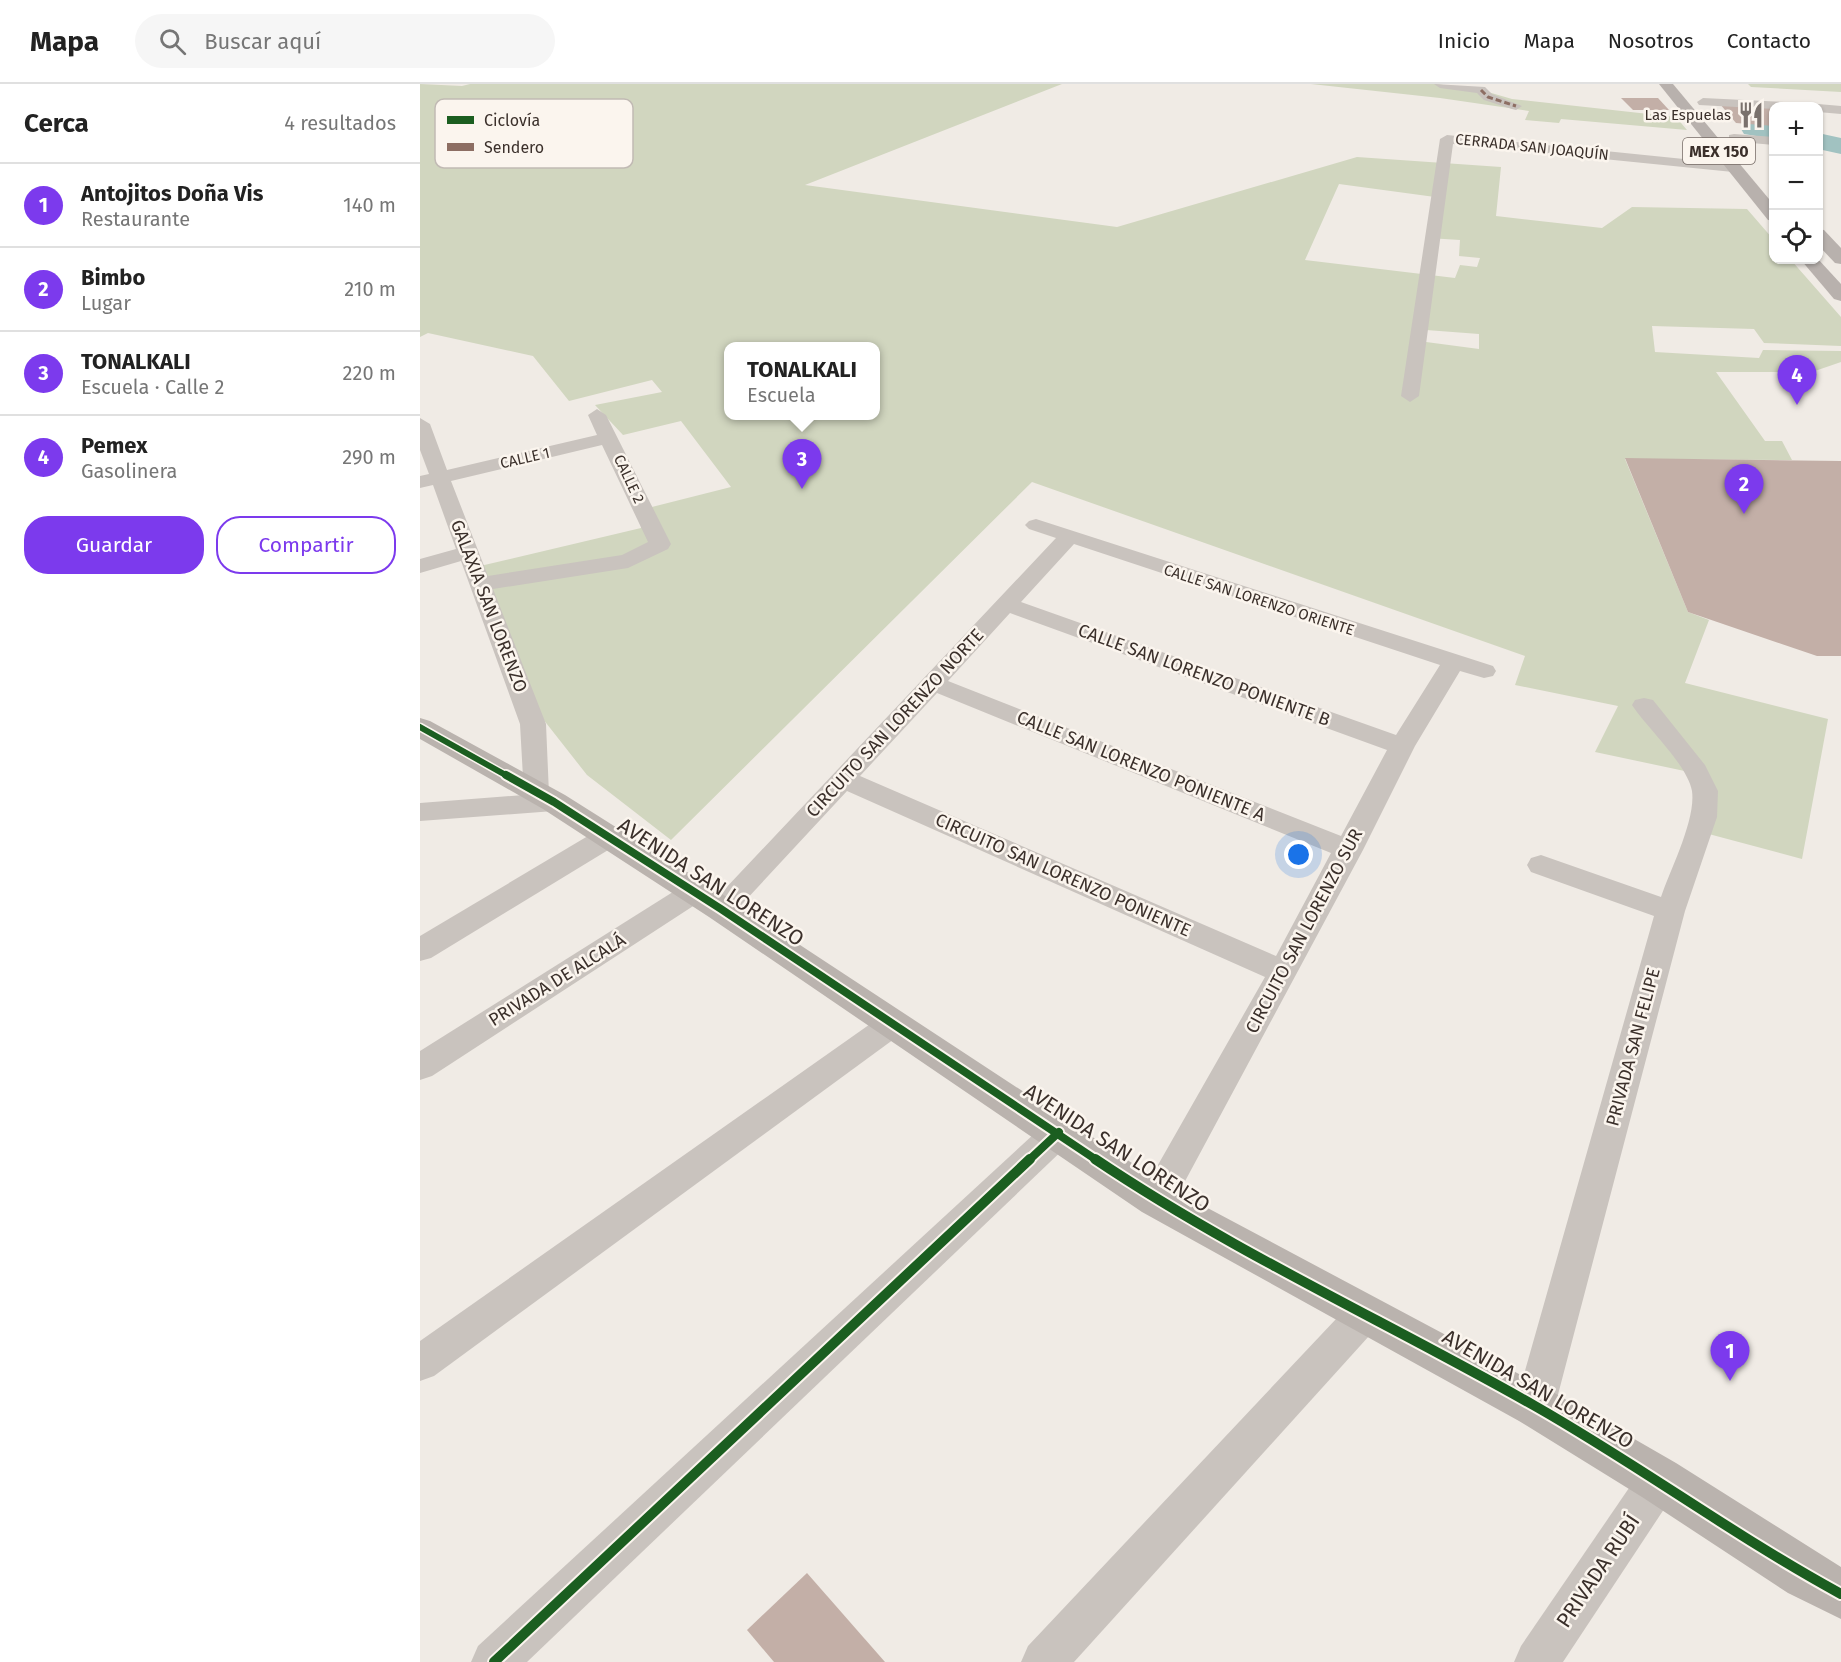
<!DOCTYPE html>
<html lang="es">
<head>
<meta charset="utf-8">
<style>
  body { margin:0; font-family:"Fira Sans",sans-serif; background:#f6f6f6; color:#222 }
  .controls { position:absolute; right:18px; top:18px; display:grid; overflow:hidden; border-radius:12px; box-shadow:0 2px 4px #0004 }
  .controls button { width:54px; height:54px; display:grid; place-items:center; padding:0; border:0; border-bottom:2px solid #e0e0e0; background:#fff; color:#222; font:30px sans-serif }
  .you { position:absolute; left:879px; top:771px; width:21px; height:21px; margin:-15px; border:4px solid #fff; border-radius:50%; background:#1a73e8; box-shadow:0 0 0 9px #1a73e833 }
  .badge { display:grid; place-items:center; width:39px; height:39px; border-radius:50%; background:#7c3aed; color:#fff; font-size:20px; font-weight:700 }
  .pin { position:absolute; translate:-50% -50px; filter:drop-shadow(0 2px 3px #0008) }
  .pin::after { content:''; position:absolute; top:32px; width:21px; height:18px; background:inherit; clip-path:polygon(0 0,100% 0,50% 100%) }
  .popup { position:absolute; left:304px; top:258px; width:156px; height:78px; box-sizing:border-box; display:grid; place-content:center; border-radius:12px; background:#fff; filter:drop-shadow(0 2px 4px #0005); font-size:20px; white-space:nowrap; color:#767676 }
  .popup b { font-size:22px; color:#222 }
  .popup::after { content:''; position:absolute; left:50%; top:100%; margin-left:-12px; border:12px solid transparent; border-top-color:#fff }
  .list { margin:0; padding:0; list-style:none }
  h2 { display:flex; justify-content:space-between; align-items:center; height:78px; margin:0; padding:0 24px; font-size:26px }
  h2 small { font-size:20px; font-weight:400; color:#767676 }
  .list li { display:grid; grid-template-columns:39px 1fr auto; gap:18px; align-items:center; box-sizing:border-box; height:84px; padding:0 24px; border-top:2px solid #e0e0e0 }
  .list b { display:block; font-size:22px; white-space:nowrap }
  .list p { margin:0; font-size:20px; white-space:nowrap; color:#767676 }
  .list em { font-size:20px; font-style:normal; color:#767676 }
  .actions { display:flex; gap:12px; padding:18px 24px }
  .actions a { flex:1; padding:14px 0; border:2px solid #7c3aed; border-radius:24px; text-align:center; font-size:21px; color:#7c3aed }
  .actions .main { background:#7c3aed; color:#fff }
  .icon { flex:none; width:33px; height:33px; fill:none; stroke:currentColor; stroke-width:2; stroke-linecap:round; stroke-linejoin:round }
  .map { position:relative; flex:none; width:1421px; height:1578px; overflow:hidden }
  header { display:flex; align-items:center; gap:36px; box-sizing:border-box; height:84px; padding:0 30px; background:#fff; border-bottom:2px solid #e0e0e0 }
  header strong { font-size:28px }
  nav { display:flex; gap:33px; margin-inline-start:auto; font-size:21px }
  .search { width:420px; height:54px; background:#f6f6f6; display:flex; align-items:center; gap:15px; box-sizing:border-box; padding:0 21px; border-radius:33px; color:#767676; font-size:22px }
  main { display:flex }
  aside { flex:1; background:#fff }
  .map>svg:first-child { display:block }
  .green { fill:#d1d6bf; fill-rule:evenodd }
  .lines { fill:none; stroke-linecap:round; stroke-linejoin:round }
  .river { fill:#a1c2c1; fill-rule:evenodd }
  .building { fill:#c3afa7 }
  .street { fill:#c9c3be; fill-rule:evenodd }
  .secondary { fill:#bab3ae; fill-rule:evenodd }
  .primary { fill:#b8b1ad; fill-rule:evenodd }
  .quiet { stroke:#8d6e63; stroke-width:3; stroke-dasharray:6 3; stroke-linecap:butt }
  .cycleway-far2-casing { stroke:#fbf5ee; stroke-width:9 }
  .cycleway-far1-casing { stroke:#fbf5ee; stroke-width:12 }
  .cycleway-casing { stroke:#fbf5ee; stroke-width:14 }
  .cycleway-far2 { stroke:#1b5e20; stroke-width:6 }
  .cycleway-far1 { stroke:#1b5e20; stroke-width:8 }
  .cycleway { stroke:#1b5e20; stroke-width:10 }
  .labels { text-anchor:middle; dominant-baseline:central; stroke-width:5; stroke-linejoin:round; paint-order:stroke }
  .far-poi-label { font-size:15px; fill:#3b302b; stroke:#fbf5ee; text-anchor:end }
  .far-street-label { font-size:15px; fill:#3b302b; stroke:#fbf5ee }
  .shield { fill:#fbf5ee; stroke:#756b66; stroke-width:1.5 }
  .shield-label { font-size:16px; font-weight:bold; fill:#3b302b }
  .street-label { font-size:18px; fill:#3b302b; stroke:#fbf5ee }
  .near-street-label { font-size:21px; fill:#3b302b; stroke:#fbf5ee }
  .key { fill:#fbf5ee; stroke:#c1bab4; stroke-width:1.5 }
  .key-label { font-size:16px; fill:#3b302b }
</style>
</head>
<body>
<header>
<strong>Mapa</strong>
<div class="search"><svg class="icon" aria-label="search" viewBox="0 0 24 24"><circle cx="10" cy="10" r="6"/><path d="M15 15l6 6"/></svg>Buscar aquí</div>
<nav><a>Inicio</a><a>Mapa</a><a>Nosotros</a><a>Contacto</a></nav>
</header>
<main>
<aside>
<h2>Cerca<small>4 resultados</small></h2>
<ul class="list">
<li><span class="badge">1</span><div><b>Antojitos Doña Vis</b><p>Restaurante</p></div><em>140 m</em></li>
<li><span class="badge">2</span><div><b>Bimbo</b><p>Lugar</p></div><em>210 m</em></li>
<li><span class="badge">3</span><div><b>TONALKALI</b><p>Escuela · Calle 2</p></div><em>220 m</em></li>
<li><span class="badge">4</span><div><b>Pemex</b><p>Gasolinera</p></div><em>290 m</em></li>
</ul>
<div class="actions"><a class="main">Guardar</a><a>Compartir</a></div>
</aside>
<div class="map">
<svg width="1421" height="1578" viewBox="0 0 1421 1578">
  <rect width="100%" height="100%" fill="#f0ebe5"/>
  <g class="green">
    <path d="M0 0 42 2 50 0H642L385 101 697 143 937 73 1081 83 1076 132 1182 144 1212 123 1327 125 1353 155 1354 176H1371L1421 233V262L1344 259 1334 245 1232 242 1235 268 1339 274 1343 266 1421 267V278L1392 288H1296L1345 357H1362L1372 376 1205 375 1268 528 1289 536 1265 599 1408 635 1382 775 1270 745 1281 703 1274 689 1175 668 1198 622 1095 601 1105 572 612 398 251 756 167 691 112 621 56 483 221 444 220 426 311 403 261 337 203 351 175 321 242 308 232 296 149 317 113 272 8 249 0 253ZM919 100 1015 113 1008 154 1040 156 1039 172 1060 174 1057 183 1040 181 1035 194 885 176ZM993 245 1059 250V265L991 256ZM308 262H455V332H308Z"/>
    <polygon points="891,0 1016,0 1061,6 1092,15 1256,33 1267,46 1141,35 1139,39 1105,36 1109,27 1020,14"/>
    <polygon points="1328,0 1421,0 1421,8 1331,3"/>
  </g>
  <g class="lines">
    <g class="river">
      <polygon points="1333,38 1354,40 1354,55 1324,50 1321,45 1324,40"/>
      <polygon points="1398,49 1421,54 1421,70 1398,65"/>
    </g>
  </g>
  <g class="building">
    <polygon points="1201,14 1238,14 1249,26 1213,26"/>
    <polygon points="1300,20 1354,23 1354,42 1316,39"/>
    <polygon points="1205,374 1421,377 1421,572 1397,572 1268,528"/>
    <polygon points="387,1489 465,1578 354,1578 327,1546"/>
  </g>
  <g class="lines">
    <g class="street">
      <polygon points="1014,0 1065,3 1072,10 1102,22 1096,26 1092,25 1064,16 1057,9 1020,4"/>
      <polygon points="1283,14 1364,18 1370,22 1354,22 1354,25 1279,21 1277,18"/>
      <polygon points="1398,20 1421,22 1421,30 1398,28 1398,22 1393,22"/>
      <polygon points="1314,50 1354,53 1354,61 1309,57 1309,51"/>
      <polygon points="1027,51 1313,80 1320,84 1313,88 1033,60 999,312 990,318 981,312 1020,55"/>
      <path d="M177 325 186 331 251 460 248 465 208 484 73 505 126 640 129 710 144 712 148 718 144 724 134 727 0 737V719L104 711 100 640 41 477 0 489V475L36 465 13 401 0 404V392L9 390 0 366V334L10 340 27 386 177 351 168 331ZM182 361 228 458 202 471 68 492 31 397Z"/>
      <path d="M616 435 1073 582 1076 587 1073 592 1064 594 1040 587 995 662 943 766 749 1127 736 1131 723 1127 718 1116 845 893 427 707 311 832 301 835 291 832 286 825 636 454 609 445 605 441 609 437ZM654 460 1020 581 976 651 601 518ZM590 529 967 666 921 752 528 597ZM517 609 911 769 856 872 440 692Z"/>
      <path d="M1224 614 1233 616 1285 681 1298 707 1297 733 1265 827 1135 1322 1129 1335 1115 1341 1101 1335 1095 1322 1234 832 1111 788 1107 781 1111 774 1121 771 1241 813C1250 786 1276 736 1272 707 1267 680 1227 644 1212 621L1215 616Z"/>
      <polygon points="188,744 198,746 202,753 198,760 11,874 0,877 0,852 178,746"/>
      <polygon points="274,798 284,801 288,808 284,815 12,992 0,996 0,967 264,801"/>
      <polygon points="474,927 485,931 490,939 485,947 14,1292 0,1297 0,1257 463,931"/>
      <polygon points="639,1034 651,1038 656,1048 651,1058 107,1578 51,1578 58,1562 627,1038"/>
      <polygon points="946,1212 959,1217 965,1229 959,1241 654,1578 601,1578 608,1562 933,1217"/>
      <polygon points="1239,1376 1254,1382 1260,1396 1254,1410 1143,1578 1094,1578 1101,1562 1224,1382"/>
    </g>
    <polygon class="secondary" points="0,634 10,637 145,711 313,817 750,1104 1131,1307 1256,1379 1421,1483 1421,1535 1368,1509 1222,1413 1099,1337 722,1128 289,833 123,725 0,655"/>
    <g class="primary">
      <polygon points="1239,0 1253,0 1354,121 1354,137 1348,136"/>
      <polygon points="1398,145 1404,146 1421,164 1421,180 1415,179 1398,161"/>
      <polygon points="1398,175 1421,200 1421,217 1414,215 1381,176"/>
    </g>
    <polyline class="quiet" points="1061,6 1068,13 1096,22"/>
    <g class="cycleway-far2-casing">
      <polyline id="cycleway-far2" points="0,643 89,693"/>
    </g>
    <g class="cycleway-far1-casing">
      <g id="cycleway-far1">
        <polyline points="86,691 134,718 301,825 678,1077"/>
        <polyline points="608,1077 639,1048"/>
      </g>
    </g>
    <g class="cycleway-casing">
      <g id="cycleway">
        <path d="M675 1075C815 1169 969 1239 1115 1322 1219 1381 1316 1453 1421 1510"/>
        <polyline points="74,1578 610,1075"/>
      </g>
    </g>
    <use href="#cycleway-far2" class="cycleway-far2"/>
    <use href="#cycleway-far1" class="cycleway-far1"/>
    <use href="#cycleway" class="cycleway"/>
  </g>
  <defs>
    <g id="restaurant-bare" transform="scale(2.07)"><path d="M-5-6h1v4h1v-4h1v4h1v-4h1v5L-1.5 .5V6h-2V.5L-5-1ZM5-6V6H3V1.5H1.5Q1.5-4 5-6Z" fill="#7a716c" stroke="#fbf5ee" stroke-width="2.5" paint-order="stroke"/></g>
  </defs>
  <g fill-rule="evenodd">
    <use href="#restaurant-bare" x="1331" y="31"/>
  </g>
  <g class="labels">
    <g class="far-poi-label">
      <text x="1311" y="31">Las Espuelas</text>
    </g>
    <g class="far-street-label">
      <text transform="translate(1112 63) rotate(6)">CERRADA SAN JOAQUÍN</text>
      <text transform="translate(105 374) rotate(-13)">CALLE 1</text>
      <text transform="translate(209 395) rotate(65)">CALLE 2</text>
      <text transform="translate(839 516) rotate(18)">CALLE SAN LORENZO ORIENTE</text>
    </g>
    <rect class="shield" x="1263" y="54" width="72" height="26" rx="4.5"/>
    <g class="shield-label">
      <text x="1299" y="67">MEX 150</text>
    </g>
    <g class="street-label">
      <text transform="translate(69 522) rotate(69)">GALAXIA SAN LORENZO</text>
      <text transform="translate(784 591) rotate(20)">CALLE SAN LORENZO PONIENTE B</text>
      <text transform="translate(475 639) rotate(-47)">CIRCUITO SAN LORENZO NORTE</text>
      <text transform="translate(721 682) rotate(22)">CALLE SAN LORENZO PONIENTE A</text>
      <text transform="translate(643 791) rotate(24)">CIRCUITO SAN LORENZO PONIENTE</text>
      <text transform="translate(884 847) rotate(-62)">CIRCUITO SAN LORENZO SUR</text>
      <text transform="translate(137 896) rotate(-32)">PRIVADA DE ALCALÁ</text>
      <text transform="translate(1213 963) rotate(-75)">PRIVADA SAN FELIPE</text>
    </g>
    <g class="near-street-label">
      <text transform="translate(291 798) rotate(33)">AVENIDA SAN LORENZO</text>
      <text transform="translate(697 1064) rotate(33)">AVENIDA SAN LORENZO</text>
      <text transform="translate(1118 1305) rotate(30)">AVENIDA SAN LORENZO</text>
      <text transform="translate(1178 1487) rotate(-56)">PRIVADA RUBÍ</text>
    </g>
  </g>
  <rect x="15" y="15" width="198" height="69" rx="9" class="key"/>
  <rect x="27" y="32" width="27" height="8" fill="#1b5e20"/>
  <rect x="27" y="59" width="27" height="8" fill="#8d6e63"/>
  <g class="key-label">
    <text x="64" y="42">Ciclovía</text>
    <text x="64" y="69">Sendero</text>
  </g>
</svg>
<div class="controls">
<button>+</button>
<button>−</button>
<button><svg class="icon" aria-label="locate" viewBox="0 0 24 24"><circle cx="12" cy="12" r="6"/><path d="M12 2v4M12 18v4M2 12h4M18 12h4"/></svg></button>
</div>
<div class="you"></div>
<div class="pin badge" style="left:1310px;top:1297px">1</div>
<div class="pin badge" style="left:1324px;top:430px">2</div>
<div class="pin badge" style="left:382px;top:405px">3</div>
<div class="popup"><b>TONALKALI</b>Escuela</div>
<div class="pin badge" style="left:1377px;top:321px">4</div>
</div>
</main>
</body>
</html>
